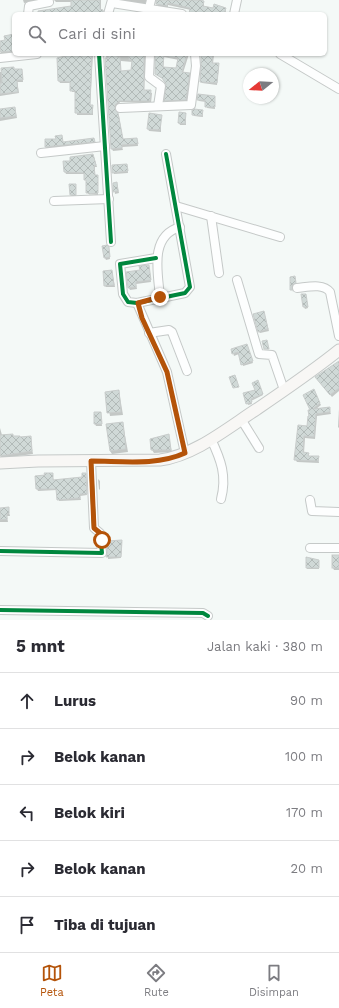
<!DOCTYPE html>
<html lang="id">
<head>
<meta charset="utf-8">
<style>
  body { margin:0; font-family:"Work Sans",sans-serif; background:#f2f2f3; color:#2b2b33 }
  .compass { position:absolute; left:243px; top:68px; width:36px; height:36px; border-radius:50%; background:#fff; box-shadow:0 1px 3px #0004; rotate:252deg }
  .stop { position:absolute; width:12px; height:12px; margin:-9px; border:3px solid #b45309; border-radius:50%; background:#fff }
  .stop.end { background:#b45309; border-color:#fff; box-shadow:0 1px 4px #0008 }
  .list { margin:0; padding:0; list-style:none }
  h2 { display:flex; justify-content:space-between; align-items:center; height:52px; margin:0; padding:0 16px; font-size:17px }
  h2 small { font-size:13px; font-weight:400; color:#7c7c81 }
  .list li { display:grid; grid-template-columns:26px 1fr auto; gap:12px; align-items:center; box-sizing:border-box; height:56px; padding:0 16px; border-top:1px solid #e1e1e2 }
  .list b { display:block; font-size:15px; white-space:nowrap }
  .list em { font-size:13px; font-style:normal; color:#7c7c81 }
  .icon { flex:none; width:22px; height:22px; fill:none; stroke:currentColor; stroke-width:2; stroke-linecap:round; stroke-linejoin:round }
  .map { position:relative; flex:none; width:339px; height:620px; overflow:hidden }
  .search { position:absolute; background:#fff; box-shadow:0 1px 3px #0004; left:12px; right:12px; top:12px; height:44px; display:flex; align-items:center; gap:10px; box-sizing:border-box; padding:0 14px; border-radius:6px; color:#7c7c81; font-size:15px }
  .sheet { height:332px; background:#fff }
  nav { display:flex; justify-content:space-around; align-items:center; box-sizing:border-box; height:56px; border-top:1px solid #e1e1e2; background:#fff; font-size:11px; color:#7c7c81 }
  nav a { display:grid; justify-items:center; gap:2px }
  nav .on { color:#b45309 }
  .map>svg:first-child { display:block }
  .shadow { fill:#0003; fill-rule:evenodd }
  .building { fill:url(#building-cross-hatch); stroke:#c9cdcc }
  .lines { fill:none; stroke-linecap:round; stroke-linejoin:round }
  .minor-casing { stroke:#c5c9c8; stroke-width:10 }
  .secondary-casing { stroke:#c5c9c8; stroke-width:13 }
  .minor { stroke:#fdfefe; stroke-width:8 }
  .secondary { stroke:#f8f7f5; stroke-width:11 }
  .cycleway-casing { stroke:#fff; stroke-width:6 }
  .cycleway { stroke:#00873e; stroke-width:4 }
  .route { stroke:#b45309; stroke-width:5 }
</style>
</head>
<body>
<div class="map">
<svg width="339" height="620" viewBox="0 0 339 620">
  <defs>
    <pattern id="building-cross-hatch" width="8" height="8" patternUnits="userSpaceOnUse"><rect width="8" height="8" fill="#d0d9d7"/><path d="M0 0l8 8M0 8l8-8" fill="none" stroke="#b2bab8"/></pattern>
  </defs>
  <rect width="100%" height="100%" fill="#f4f9f7"/>
  <g class="shadow">
    <polygon points="23,0 42,0 24,3"/>
    <polygon points="54,0 101,0 101,11 104,14 34,14 72,7 72,2 56,2"/>
    <polygon points="120,0 147,0 145,4"/>
    <polygon points="157,0 200,0 204,2 204,7 214,10 225,9 226,11 225,14 190,14 191,10 168,5 168,8 158,6"/>
    <polygon points="14,35 14,53 1,54 0,42 6,41"/>
    <polygon points="84,54 93,54 90,106 93,108 93,115 77,115 76,92 72,92 71,83 60,83 59,81 84,57"/>
    <path d="M106 54H146L144 91 152 93 151 103 120 102 115 110 119 116 123 140 137 139 138 146 122 147 123 150 113 151 112 149ZM121 61 133 62 132 71 121 72Z"/>
    <path d="M156 54H189L183 73 190 75 187 101 166 102 167 84 164 80 156 74ZM164 57 179 60 177 70 163 68Z"/>
    <polygon points="201,54 214,54 213,64 219,66 217,85 202,83 201,82 202,66"/>
    <polygon points="22,70 23,82 17,82 19,93 0,96 0,72"/>
    <polygon points="214,97 215,109 207,108 206,102 199,101 198,100"/>
    <polygon points="15,108 17,118 0,121 0,110"/>
    <polygon points="202,111 203,117 194,116 193,114"/>
    <polygon points="185,114 186,125 180,125 179,123"/>
    <polygon points="161,116 161,132 149,131 148,129"/>
    <polygon points="62,136 63,143 94,139 95,143 47,149 46,147"/>
    <polygon points="94,157 97,167 95,167 95,176 98,177 98,195 88,194 85,174 66,174 65,172"/>
    <polygon points="127,165 128,173 114,174 113,172"/>
    <polygon points="117,183 119,193 115,194 114,184"/>
    <polygon points="75,185 76,196 72,197 71,195"/>
    <polygon points="109,250 110,259 106,260 105,258"/>
    <polygon points="148,266 151,282 136,284 137,289 130,290 129,288 141,271"/>
    <polygon points="112,271 115,287 106,287 105,286"/>
    <polygon points="295,277 296,285 293,288 292,292 291,278"/>
    <polygon points="306,295 308,308 305,309 304,307"/>
    <polygon points="264,312 269,331 260,333 259,332"/>
    <polygon points="247,347 253,363 243,366 239,354 234,356 232,350"/>
    <polygon points="339,362 339,391 332,397 316,377"/>
    <polygon points="258,383 263,395 251,401 252,404 248,405 247,403 256,390"/>
    <polygon points="119,391 123,415 110,416 106,393"/>
    <polygon points="314,391 321,405 316,409 329,408 331,414 317,416 315,439 305,438 304,453 308,454 309,457 318,457 319,463 297,462 295,459 299,426 308,427"/>
    <polygon points="339,409 339,428 338,427"/>
    <polygon points="100,413 102,426 96,426 95,424"/>
    <polygon points="123,424 128,452 112,454 110,451"/>
    <polygon points="0,428 2,435 20,438 30,437 33,454 2,458 0,455"/>
    <polygon points="168,435 172,452 154,453 152,450"/>
    <polygon points="52,474 54,481 83,478 85,474 87,495 80,496 81,500 59,501 57,490 38,491 37,489"/>
    <polygon points="98,479 100,481 100,490 99,489"/>
    <polygon points="8,508 10,516 7,516 8,522 0,522 0,509"/>
    <polygon points="122,541 121,558 108,559 108,542"/>
    <polygon points="333,556 339,557 339,570 334,570 333,568"/>
    <polygon points="319,561 319,569 307,569 307,567"/>
  </g>
  <g class="building">
    <polygon points="71,0 100,0 100,9 103,10 103,14 38,14 38,11 71,6"/>
    <polygon points="156,0 200,0 204,1 203,6 213,8 214,4 226,8 224,14 189,14 190,8 168,3 167,6 156,4"/>
    <polygon points="14,34 14,51 0,52 0,41 5,40 4,36"/>
    <polygon points="83,54 92,54 90,105 93,105 92,114 75,113 75,91 70,91 70,82 58,81 57,58 70,55 83,56"/>
    <polygon points="109,54 117,54 117,57 120,57 121,71 131,70 132,60 129,60 129,54 144,54 144,90 151,90 150,101 119,101 115,105 115,109 118,113 123,139 137,138 138,144 122,145 122,148 111,149 105,58 108,58"/>
    <polygon points="155,54 164,54 163,67 176,68 178,58 169,57 169,54 187,54 182,72 190,73 186,100 164,101 166,84 162,78 155,74"/>
    <polygon points="201,54 213,54 212,63 219,63 217,83 200,82 201,67"/>
    <polygon points="14,67 14,69 22,69 23,80 17,80 18,92 0,94 0,83 2,83 1,68"/>
    <polygon points="198,94 215,96 215,107 205,107 205,100 197,100"/>
    <polygon points="15,107 16,116 0,118 0,109"/>
    <polygon points="194,109 203,110 202,116 192,115 192,110"/>
    <polygon points="179,112 186,113 185,124 178,123"/>
    <polygon points="149,113 162,115 160,130 147,129"/>
    <polygon points="62,135 63,142 94,138 95,142 45,147 45,139 56,139 55,136"/>
    <polygon points="93,154 96,165 94,166 95,175 98,175 98,193 89,194 89,193 86,193 86,180 84,180 84,173 64,172 63,161 70,161 70,157"/>
    <polygon points="127,164 128,171 112,173 112,165"/>
    <polygon points="117,182 118,191 113,192 113,183"/>
    <polygon points="69,184 76,184 76,195 70,195"/>
    <polygon points="107,245 109,247 110,257 104,258 102,246"/>
    <polygon points="149,265 151,280 136,282 136,287 128,288 126,272 140,270 139,266"/>
    <polygon points="112,270 114,285 104,286 103,271"/>
    <polygon points="295,276 296,283 292,285 292,290 290,290 290,277"/>
    <polygon points="301,294 306,294 308,307 303,307"/>
    <polygon points="264,311 268,329 258,332 253,314"/>
    <polygon points="267,340 269,349 264,349 262,341"/>
    <polygon points="247,344 253,361 241,365 238,352 232,354 231,349"/>
    <polygon points="339,361 339,388 330,395 315,377"/>
    <polygon points="235,375 239,387 233,388 229,377"/>
    <polygon points="258,380 263,394 251,399 252,402 246,404 243,393 255,390 252,383"/>
    <polygon points="314,389 320,403 313,409 330,407 330,412 316,414 314,437 304,436 303,452 309,453 308,456 319,456 318,461 294,460 298,425 307,426 308,416 309,416 308,410 310,410 303,395"/>
    <polygon points="119,390 121,412 107,413 105,392"/>
    <polygon points="94,412 101,412 102,424 94,424"/>
    <polygon points="123,422 126,449 110,451 106,424"/>
    <polygon points="13,434 13,436 20,436 20,437 31,436 32,451 0,456 0,435"/>
    <polygon points="169,434 171,450 151,450 150,439"/>
    <polygon points="44,473 53,473 53,480 82,477 82,473 86,473 87,494 80,494 80,498 57,500 56,489 36,489 35,476 45,475"/>
    <polygon points="9,507 9,513 7,514 7,519 0,520 0,508"/>
    <polygon points="122,540 121,557 106,557 107,553 107,541"/>
    <rect x="332" y="555" width="7" height="13"/>
    <polygon points="306,557 319,560 319,568 306,568"/>
  </g>
  <g class="lines">
    <g class="minor-casing">
      <g id="minor">
        <polyline points="112,3 182,14"/>
        <polyline points="149,8 151,0"/>
        <polyline points="28,14 29,6 49,2"/>
        <polyline points="108,14 112,0"/>
        <polyline points="234,14 237,0"/>
        <polyline points="99,54 111,242"/>
        <polyline points="150,54 149,77 161,86 158,106"/>
        <polyline points="280,54 339,89"/>
        <polyline points="0,58 37,54"/>
        <polyline points="120,108 191,105 196,66 195,54"/>
        <polyline points="41,153 105,146"/>
        <polyline points="54,201 109,199"/>
        <polyline points="176,206 280,237"/>
        <polyline points="211,216 219,273"/>
        <polyline points="156,258 120,264 123,294 128,302 137,303 185,293 190,287 166,154"/>
        <polyline points="237,280 259,354 272,355 284,390"/>
        <path d="M297 288C308 287 323 283 330 292L339 336"/>
        <path d="M160 297C158 273 149 236 180 227"/>
        <polyline points="137,303 167,372 185,453"/>
        <polyline points="149,333 169,330 172,332 187,371"/>
        <polyline points="241,419 259,448"/>
        <path d="M211 439C221 460 227 476 221 499"/>
        <polyline points="310,500 312,511 339,512"/>
        <polyline points="310,548 339,548"/>
        <polyline points="0,551 102,553 100,533 94,528 91,461"/>
        <polyline points="0,610 203,613 208,616"/>
      </g>
    </g>
    <g class="secondary-casing">
      <path id="secondary" d="M0 463 38 461 160 460C194 456 229 427 257 409 285 390 313 371 339 350"/>
    </g>
    <use href="#minor" class="minor"/>
    <use href="#secondary" class="secondary"/>
    <g class="cycleway-casing">
      <g id="cycleway">
        <polyline points="99,54 111,242"/>
        <polyline points="156,258 120,264 123,294 128,302 137,303 185,293 190,287 166,154"/>
        <polyline points="0,551 102,553 100,533 94,528 91,461"/>
        <polyline points="0,610 203,613 208,616"/>
      </g>
    </g>
    <use href="#cycleway" class="cycleway"/>
  </g>
  <g class="lines">
    <path class="route" d="M102 540 100 533 94 528 91 461C121 461 157 466 185 453L167 372 142 318 138 303 160 297"/>
  </g>
</svg>
<svg class="compass" viewBox="-18 -18 36 36"><path d="M0-13l5 13h-10z" fill="#e53935"/><path d="M0 13l5-13h-10z" fill="#7c7c81"/></svg>
<div class="stop" style="left:102px;top:540px"></div>
<div class="stop end" style="left:160px;top:297px"></div>
<div class="search"><svg class="icon" aria-label="search" viewBox="0 0 24 24"><circle cx="10" cy="10" r="6"/><path d="M15 15l6 6"/></svg>Cari di sini</div>
</div>
<section class="sheet">
<h2>5 mnt<small>Jalan kaki · 380 m</small></h2>
<ul class="list">
<li><svg class="icon" aria-label="ahead" viewBox="0 0 24 24"><path d="M12 20V5M6 11l6-6 6 6"/></svg><div><b>Lurus</b></div><em>90 m</em></li>
<li><svg class="icon" aria-label="right" viewBox="0 0 24 24"><path d="M7 20v-9h11M14 6l5 5-5 5"/></svg><div><b>Belok kanan</b></div><em>100 m</em></li>
<li><svg class="icon" aria-label="left" viewBox="0 0 24 24"><path d="M17 20v-9H6M10 6l-5 5 5 5"/></svg><div><b>Belok kiri</b></div><em>170 m</em></li>
<li><svg class="icon" aria-label="right" viewBox="0 0 24 24"><path d="M7 20v-9h11M14 6l5 5-5 5"/></svg><div><b>Belok kanan</b></div><em>20 m</em></li>
<li><svg class="icon" aria-label="arrive" viewBox="0 0 24 24"><path d="M6 21V4h12l-3 4 3 4H6"/></svg><div><b>Tiba di tujuan</b></div></li>
</ul>
</section>
<nav>
<a class="on"><svg class="icon" aria-label="map" viewBox="0 0 24 24"><path d="M3 6l6-2 6 2 6-2v14l-6 2-6-2-6 2zM9 4v14M15 6v14"/></svg>Peta</a>
<a><svg class="icon" aria-label="directions" viewBox="0 0 24 24"><path d="M12 3l9 9-9 9-9-9zM9 14v-3h6M13 9l2 2-2 2"/></svg>Rute</a>
<a><svg class="icon" aria-label="saved" viewBox="0 0 24 24"><path d="M7 4h10v16l-5-4-5 4z"/></svg>Disimpan</a>
</nav>
</body>
</html>
